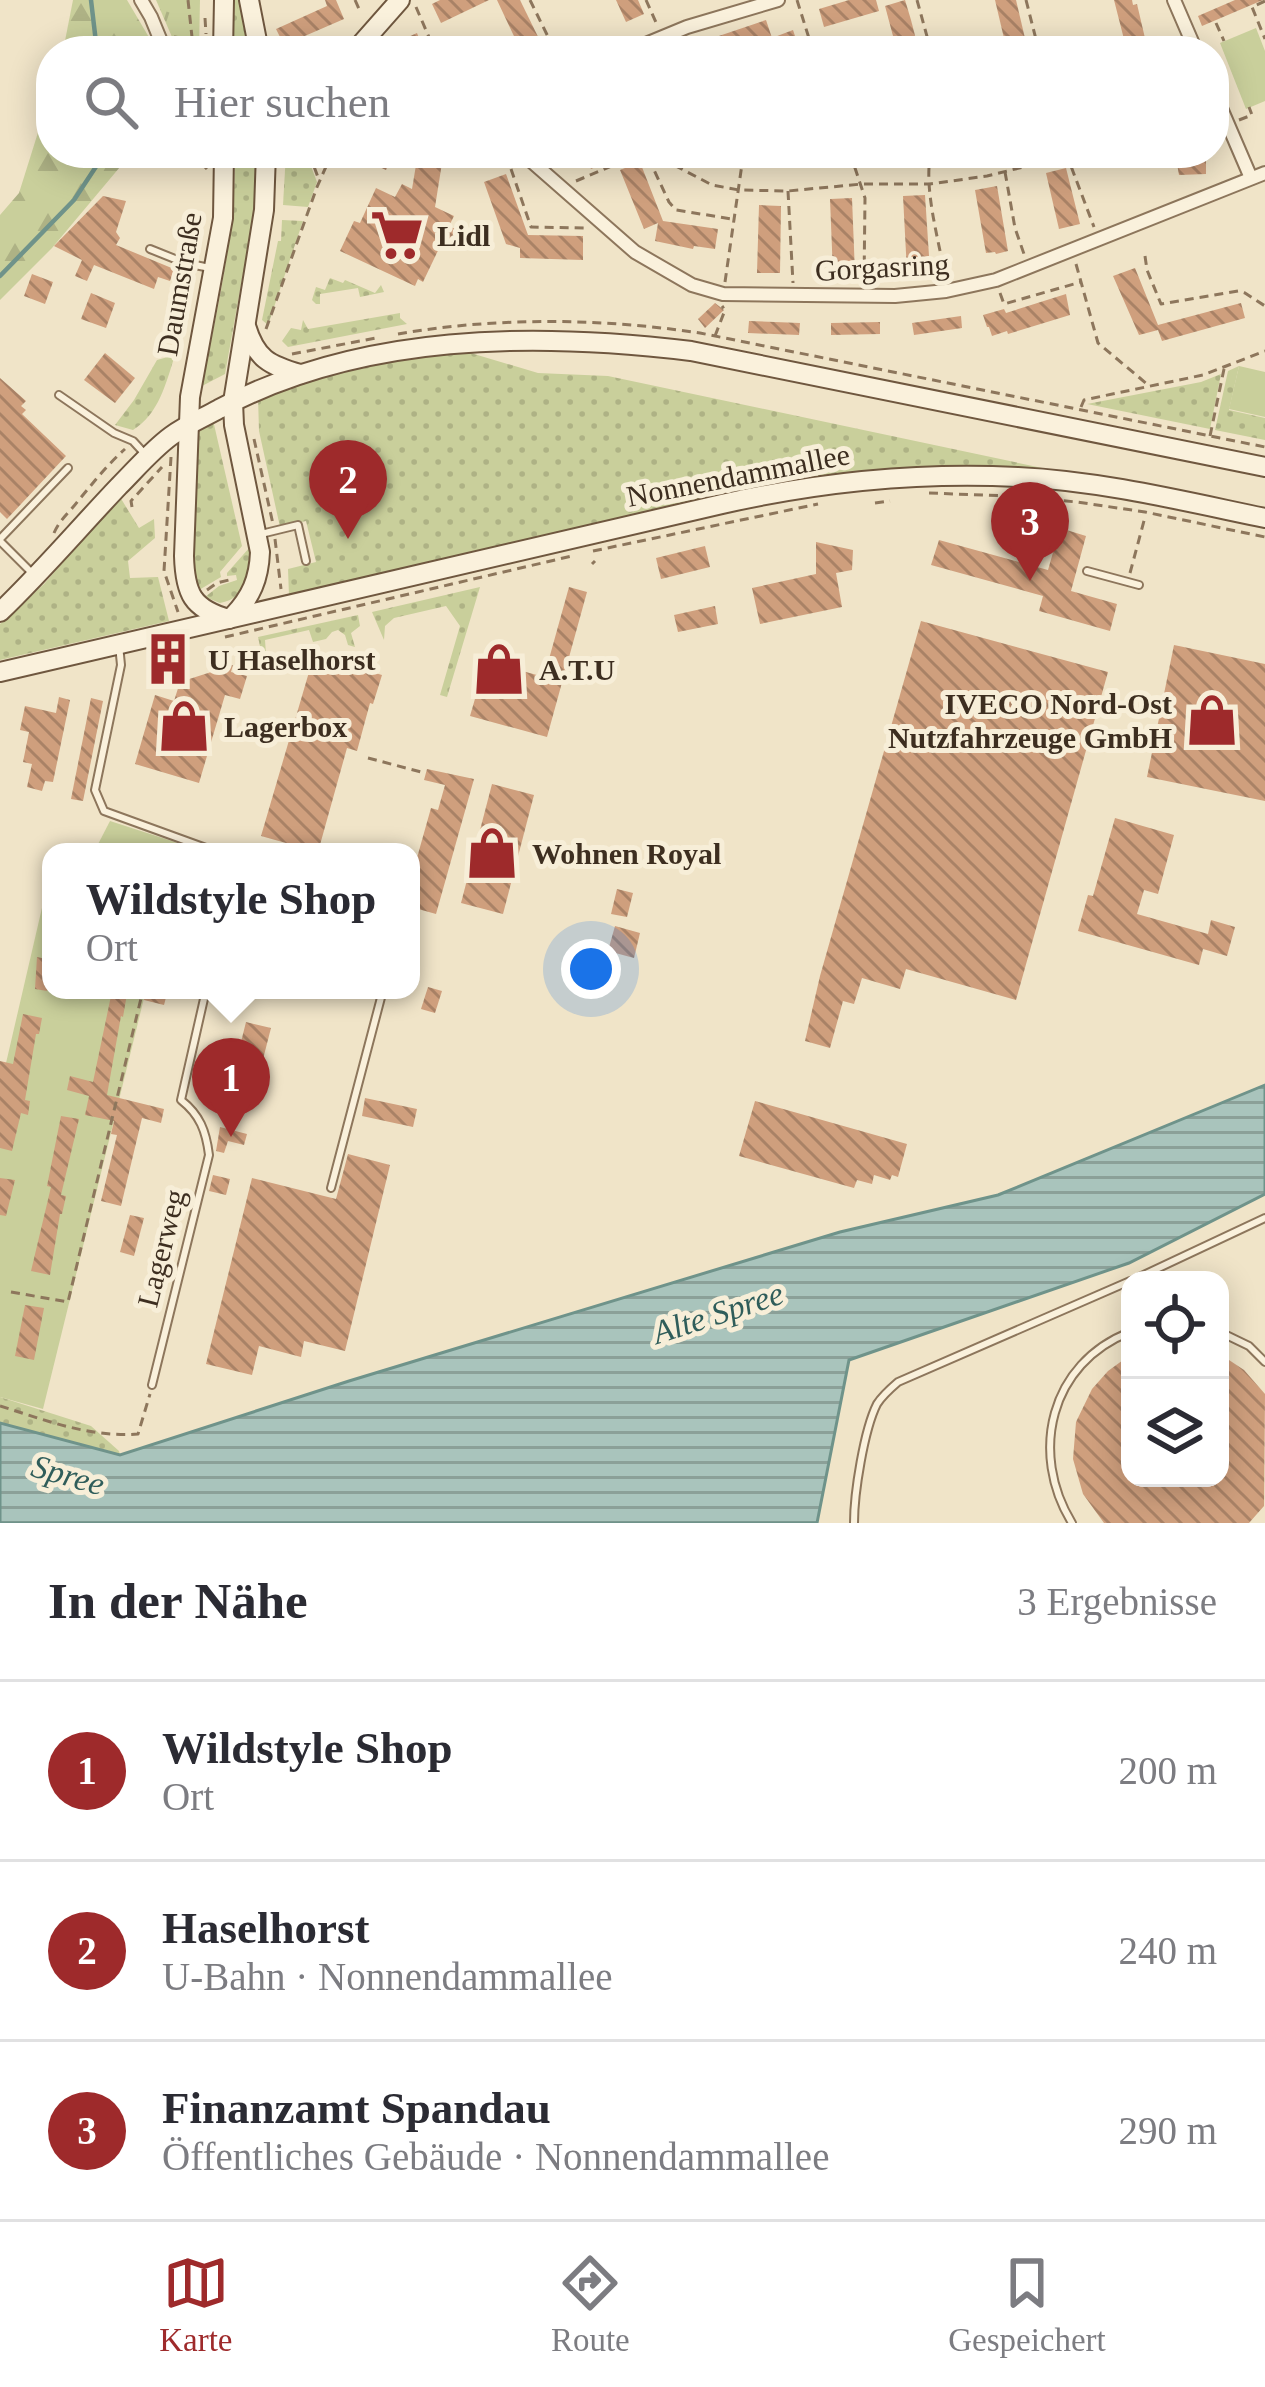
<!DOCTYPE html>
<html lang="de">
<head>
<meta charset="utf-8">
<style>
  body { margin:0; font-family:Georgia,serif; background:#f2f2f3; color:#2b2b33 }
  .controls { position:absolute; right:36px; bottom:36px; display:grid; overflow:hidden; border-radius:24px; box-shadow:0 6px 30px #0003 }
  .controls button { width:108px; height:108px; display:grid; place-items:center; padding:0; border:0; border-bottom:3px solid #e1e1e2; background:#fff; color:#2b2b33; font:60px sans-serif }
  .you { position:absolute; left:591px; top:969px; width:42px; height:42px; margin:-30px; border:9px solid #fff; border-radius:50%; background:#1a73e8; box-shadow:0 0 0 18px #1a73e833 }
  .badge { display:grid; place-items:center; width:78px; height:78px; border-radius:50%; background:#9e2a2b; color:#fff; font-size:39px; font-weight:700 }
  .pin { position:absolute; translate:-50% -99px; filter:drop-shadow(0 3px 6px #0008) }
  .pin::after { content:''; position:absolute; top:63px; width:42px; height:36px; background:inherit; clip-path:polygon(0 0,100% 0,50% 100%) }
  .popup { position:absolute; left:42px; top:843px; width:378px; height:156px; box-sizing:border-box; display:grid; place-content:center; border-radius:24px; background:#fff; filter:drop-shadow(0 3px 9px #0005); font-size:39px; white-space:nowrap; color:#7c7c81 }
  .popup b { font-size:45px; color:#2b2b33 }
  .popup::after { content:''; position:absolute; left:50%; top:100%; margin-left:-24px; border:24px solid transparent; border-top-color:#fff }
  .list { margin:0; padding:0; list-style:none }
  h2 { display:flex; justify-content:space-between; align-items:center; height:156px; margin:0; padding:0 48px; font-size:51px }
  h2 small { font-size:39px; font-weight:400; color:#7c7c81 }
  .list li { display:grid; grid-template-columns:78px 1fr auto; gap:36px; align-items:center; box-sizing:border-box; height:180px; padding:0 48px; border-top:3px solid #e1e1e2 }
  .list b { display:block; font-size:45px; white-space:nowrap }
  .list p { margin:0; font-size:39px; white-space:nowrap; color:#7c7c81 }
  .list em { font-size:39px; font-style:normal; color:#7c7c81 }
  .icon { flex:none; width:66px; height:66px; fill:none; stroke:currentColor; stroke-width:2; stroke-linecap:round; stroke-linejoin:round }
  .map { position:relative; flex:none; width:1265px; height:1523px; overflow:hidden }
  .search { position:absolute; background:#fff; box-shadow:0 6px 30px #0003; left:36px; right:36px; top:36px; height:132px; display:flex; align-items:center; gap:30px; box-sizing:border-box; padding:0 42px; border-radius:48px; color:#7c7c81; font-size:45px }
  .sheet { height:696px; background:#fff }
  nav { display:flex; justify-content:space-around; align-items:center; box-sizing:border-box; height:168px; border-top:3px solid #e1e1e2; background:#fff; font-size:33px; color:#7c7c81 }
  nav a { display:grid; justify-items:center; gap:6px }
  nav .on { color:#9e2a2b }
  .map>svg:first-child { display:block }
  .grass { fill:url(#grass-dots) }
  .forest { fill:url(#forest-firs) }
  .park { fill:url(#park-tufts) }
  .garden { fill:#c9cf9b }
  .water { fill:url(#water-rules); stroke:#6f938a; stroke-width:3 }
  .lines { fill:none; stroke-linecap:round; stroke-linejoin:round }
  .stream { stroke:#6f938a; stroke-width:4.5 }
  .building { fill:url(#building-back-hatch) }
  .lane-casing { stroke:#8d765c; stroke-width:10 }
  .street-casing { stroke:#8d765c; stroke-width:16 }
  .secondary-casing { stroke:#6f573f; stroke-width:22 }
  .path { stroke:#8d765c; stroke-width:3; stroke-dasharray:9 6; stroke-linecap:butt }
  .lane { stroke:#faf1dc; stroke-width:6 }
  .street { stroke:#faf1dc; stroke-width:12 }
  .secondary { stroke:#faf1dc; stroke-width:18 }
  .labels { text-anchor:middle; dominant-baseline:central; stroke-width:10; stroke-linejoin:round; paint-order:stroke }
  .poi-label { font-size:30px; font-weight:bold; fill:#3d2e20; stroke:#f7eed8; text-anchor:start }
  .street-label { font-size:30px; fill:#3d2e20; stroke:#f7eed8 }
  .water-label { font-size:33px; font-style:italic; fill:#2f5d5a; stroke:#f7eed8 }
</style>
</head>
<body>
<div class="map">
<svg width="1265" height="1523" viewBox="0 0 1265 1523">
  <defs>
    <pattern id="grass-dots" width="8" height="8" patternUnits="userSpaceOnUse" patternTransform="scale(3)"><rect width="8" height="8" fill="#c9cf9b"/><path d="M2 2h.1M6 6h.1" fill="none" stroke="#aeb285" stroke-width="1.8" stroke-linecap="round"/></pattern>
    <pattern id="forest-firs" width="22" height="20" patternUnits="userSpaceOnUse" patternTransform="scale(3)"><rect width="22" height="20" fill="#c9cf9b"/><path d="M5 1l3.5 6h-7zM16 11l3.5 6h-7z" fill="#aeb285"/></pattern>
    <pattern id="park-tufts" width="24" height="20" patternUnits="userSpaceOnUse" patternTransform="scale(3)"><rect width="24" height="20" fill="#c9cf9b"/><path d="M3 7l-1-3M5 7V3M7 7l1-3M15 17l-1-3M17 17v-4M19 17l1-3" fill="none" stroke="#aeb285"/></pattern>
    <pattern id="water-rules" width="6" height="5" patternUnits="userSpaceOnUse" patternTransform="scale(3)"><rect width="6" height="5" fill="#a9c4bc"/><path d="M0 2.5h6" fill="none" stroke="#8ba098"/></pattern>
    <pattern id="building-back-hatch" width="6" height="6" patternUnits="userSpaceOnUse" patternTransform="scale(3)"><rect width="6" height="6" fill="#cf9f7d"/><path d="M-1 5l2 2M0 0l6 6M5-1l2 2" fill="none" stroke="#a98266"/></pattern>
  </defs>
  <rect width="100%" height="100%" fill="#f0e4c8"/>
  <g class="grass">
    <polygon points="229,0 242,0 251,51 229,51"/>
    <path d="M235 153H258L254 212 225 374 202 386C217 309 236 232 235 153Z"/>
    <polygon points="286,153 306,153 317,182 308,207 283,205"/>
    <polygon points="282,220 303,221 268,325 262,320 278,241 281,241"/>
    <polygon points="330,278 343,283 345,280 375,293 381,285 384,292 360,297 358,288 320,294 320,304 316,304 312,300 316,287 325,290"/>
    <polygon points="400,313 400,318 407,324 288,347 282,341 291,328 301,330 303,320 308,329"/>
    <polygon points="464,351 538,373 608,376 1047,469 1045,473 877,473 289,596 288,569 316,562 306,521 280,527 259,431 258,397 367,363"/>
    <path d="M175 355C166 383 159 414 133 430L115 425 134 400 157 360Z"/>
    <polygon points="1239,366 1229,410 1265,418 1265,440 1215,430 1228,371"/>
    <polygon points="1221,374 1210,429 1087,404 1201,382"/>
    <polygon points="213,420 242,546 220,572 221,577 199,590 193,577 191,559 196,437 204,425"/>
    <polygon points="120,497 139,528 154,519 155,538 128,561 130,578 158,577 169,621 0,660 0,624 44,584"/>
    <path d="M250 547C253 572 248 598 220 603L205 597 219 586 237 580 236 575 227 576V573Z"/>
    <polygon points="480,587 447,697 440,695 460,626 446,606 394,618 385,626 384,640 372,612"/>
    <polygon points="358,615 360,626 351,633 355,647 348,645 345,635 338,630 332,632 326,639 313,642 309,630 265,640 266,654 261,651 258,637"/>
    <polygon points="0,1397 91,1426 119,1451 120,1455 0,1423"/>
  </g>
  <g class="forest">
    <polygon points="73,0 127,0 150,39 151,51 63,51"/>
    <polygon points="51,91 51,153 163,153 165,165 125,161 52,248 0,300 0,215 19,193"/>
  </g>
  <polygon class="park" points="156,0 200,0 199,51 178,51"/>
  <g class="garden">
    <polygon points="1256,28 1265,51 1265,101 1246,109 1220,43"/>
    <polygon points="1239,366 1265,372 1265,417 1229,409"/>
    <polygon points="110,821 181,844 179,852 94,852"/>
    <polygon points="51,869 51,990 146,990 43,1409 0,1397 0,1089"/>
  </g>
  <polygon class="water" points="1265,1085 1265,1194 1129,1263 849,1360 817,1523 0,1523 0,1423 120,1455 349,1381 840,1232 998,1195"/>
  <g class="lines">
    <g class="stream">
      <polyline points="91,0 97,51"/>
      <polyline points="0,276 74,200 105,153"/>
    </g>
  </g>
  <g class="building">
    <polygon points="325,0 336,0 344,19 284,45 276,29 327,6"/>
    <polygon points="440,0 489,0 441,23 432,4"/>
    <polygon points="497,0 520,0 545,51 521,51"/>
    <polygon points="616,0 638,0 644,14 626,22"/>
    <polygon points="849,0 876,0 879,11 824,27 819,9"/>
    <polygon points="905,0 911,20 919,51 897,51 885,6"/>
    <polygon points="995,0 1016,0 1028,51 1007,51"/>
    <polygon points="1114,0 1132,0 1133,5 1137,4 1148,51 1127,51"/>
    <polygon points="1235,0 1263,0 1202,26 1198,16"/>
    <polygon points="766,20 774,44 753,51 710,51 707,40"/>
    <polygon points="793,30 800,51 777,51 772,38"/>
    <polygon points="417,33 424,51 401,51 397,42"/>
    <polygon points="348,153 393,153 386,170"/>
    <polygon points="584,153 628,153 591,169"/>
    <polygon points="1175,153 1206,153 1206,174 1179,175"/>
    <polygon points="417,159 442,163 435,207 454,216 449,226 472,237 467,248 444,238 423,282 418,279 415,286 340,251 354,221 360,223 376,188 395,197 402,184 412,189"/>
    <polygon points="640,162 663,221 718,229 715,249 694,246 693,249 655,241 658,223 644,229 620,170"/>
    <polygon points="1066,168 1080,224 1059,229 1046,173"/>
    <polygon points="506,174 528,235 583,236 583,260 520,258 520,248 506,244 484,182"/>
    <polygon points="997,186 1008,251 996,254 995,252 986,253 975,190"/>
    <polygon points="925,195 930,271 907,272 903,196"/>
    <polygon points="103,196 126,201 116,232 120,238 116,245 174,269 170,281 158,277 154,289 94,265 87,281 75,276 82,260 54,246"/>
    <polygon points="852,198 855,273 833,274 830,199"/>
    <polygon points="759,205 781,206 780,273 757,273"/>
    <polygon points="1135,268 1158,325 1241,303 1245,318 1162,341 1158,330 1139,335 1113,276"/>
    <polygon points="32,274 53,282 45,304 24,296"/>
    <polygon points="91,293 115,303 106,328 81,319"/>
    <polygon points="1066,294 1070,315 1008,334 1007,331 992,336 989,327 987,327 983,315 1004,309 1006,313"/>
    <polygon points="715,303 724,310 705,328 698,319"/>
    <polygon points="961,316 962,328 914,335 912,323"/>
    <polygon points="749,321 800,323 799,335 748,333"/>
    <polygon points="880,322 880,334 831,335 831,323"/>
    <polygon points="105,353 135,378 115,403 84,380"/>
    <polygon points="0,378 26,401 21,406 26,410 22,414 66,456 7,519 0,512"/>
    <polygon points="1060,528 1086,536 1071,591 1117,604 1110,631 1039,611 1043,596 931,565 939,540 1048,570"/>
    <polygon points="816,542 853,550 852,570 836,573 842,607 760,624 752,588 816,574"/>
    <polygon points="705,546 710,567 661,579 656,558"/>
    <polygon points="569,587 587,592 547,737 470,716 486,661 544,677"/>
    <polygon points="715,606 718,624 678,632 674,615"/>
    <polygon points="921,621 1108,672 1016,1000 906,969 900,989 862,978 854,1004 843,1001 830,1048 805,1041 820,976"/>
    <polygon points="1174,645 1265,664 1265,801 1147,777"/>
    <polygon points="314,655 382,675 373,704 370,703 357,751 347,748 318,852 261,836"/>
    <polygon points="233,665 231,672 247,676 240,699 225,695 199,783 135,764 155,695 174,701 180,682"/>
    <polygon points="59,697 70,700 53,782 45,781 42,791 27,787 32,764 23,762 29,732 20,730 25,706 56,713"/>
    <polygon points="91,698 103,701 83,801 71,799"/>
    <polygon points="427,769 474,779 436,914 411,907 411,879 431,808 438,810 445,785 424,780"/>
    <polygon points="492,784 534,795 503,914 461,903"/>
    <polygon points="1115,818 1174,835 1158,894 1144,890 1137,914 1208,934 1211,920 1235,927 1227,956 1203,949 1199,965 1078,931 1088,895 1093,896"/>
    <polygon points="617,889 633,893 627,917 611,914"/>
    <polygon points="615,926 640,933 634,958 608,951"/>
    <polygon points="37,957 51,960 47,991 35,989"/>
    <polygon points="428,987 442,991 435,1013 421,1009"/>
    <polygon points="146,990 168,990 164,1005 144,1000"/>
    <polygon points="112,991 127,994 123,1017 121,1016 107,1095 164,1109 161,1123 142,1118 121,1206 101,1201 117,1135 111,1134 114,1121 85,1115 89,1096 67,1090 70,1076 93,1082"/>
    <polygon points="23,1014 42,1018 39,1034 36,1034 25,1100 30,1101 28,1115 21,1113 12,1151 0,1148 0,1061 13,1064"/>
    <polygon points="246,1022 271,1028 262,1063 237,1058"/>
    <polygon points="365,1098 417,1109 413,1127 362,1116"/>
    <polygon points="755,1101 907,1144 898,1177 892,1175 890,1180 874,1175 872,1184 857,1180 854,1188 739,1156"/>
    <polygon points="61,1116 79,1119 61,1195 66,1196 62,1214 60,1214 50,1275 31,1271 51,1187 47,1186"/>
    <polygon points="220,1127 247,1134 244,1145 228,1141 224,1153 216,1151"/>
    <polygon points="348,1154 390,1165 345,1351 304,1341 301,1357 259,1346 252,1375 206,1364 252,1178 336,1199"/>
    <polygon points="213,1175 230,1179 226,1195 209,1191"/>
    <polygon points="0,1178 15,1180 6,1216 0,1215"/>
    <polygon points="130,1215 144,1218 134,1256 120,1252"/>
    <polygon points="25,1305 44,1308 34,1360 15,1356"/>
    <polygon points="1220,1354 1244,1370 1265,1394 1264,1506 1249,1523 1104,1523 1083,1494 1073,1459 1076,1422 1092,1389 1108,1371 1130,1355 1130,1478 1220,1478"/>
  </g>
  <g class="lines">
    <g class="lane-casing">
      <g id="lane">
        <polyline points="150,249 185,263 210,268"/>
        <polyline points="59,395 114,433 133,441 144,453"/>
        <polyline points="261,534 298,525 306,561"/>
        <polyline points="0,539 68,468"/>
        <polyline points="0,541 34,575"/>
        <polyline points="1087,571 1139,585"/>
        <polyline points="119,645 121,665 95,790 104,811 217,852"/>
        <polyline points="331,1188 383,990"/>
        <polyline points="1133,1280 1265,1218"/>
        <polyline points="1220,1332 1249,1346 1265,1362"/>
        <path d="M152 1385 209 1155C206 1131 200 1115 181 1100L206 990"/>
        <path d="M854 1523C854 1493 864 1430 877 1404 882 1396 891 1388 898 1382L1130 1281"/>
        <path d="M1072 1523C1029 1453 1050 1363 1130 1332"/>
      </g>
    </g>
    <g class="street-casing">
      <g id="street">
        <polyline points="141,0 151,17 165,51"/>
        <polyline points="1174,0 1196,51"/>
        <polyline points="629,51 687,27 778,0"/>
        <polyline points="1214,92 1251,178"/>
        <polyline points="491,153 525,158"/>
        <polyline points="522,153 635,252 692,285 723,294 895,296 946,291 996,280 1265,173"/>
      </g>
    </g>
    <g class="secondary-casing">
      <g id="secondary">
        <polyline points="249,0 259,51"/>
        <polyline points="223,51 224,0"/>
        <polyline points="355,51 400,0"/>
        <path d="M224 153 223 218 190 397 184 556C185 593 192 609 229 619"/>
        <path d="M246 326C256 359 269 365 300 374"/>
        <path d="M0 612C42 572 79 528 119 486 136 469 152 450 171 436 186 425 203 418 219 409 362 333 534 332 691 351L1265 467"/>
        <path d="M233 616C251 597 259 579 260 552L234 425 233 402 264 210 266 153"/>
        <path d="M0 672 722 504C819 482 918 472 1018 477 1101 481 1183 501 1265 518"/>
      </g>
    </g>
    <g class="path">
      <polyline points="188,0 192,37"/>
      <polyline points="355,0 359,9"/>
      <polyline points="530,0 555,51"/>
      <polyline points="646,0 658,27"/>
      <polyline points="797,0 813,51"/>
      <polyline points="917,0 931,51"/>
      <polyline points="1026,0 1039,51"/>
      <polyline points="1265,1 1252,7 1265,39"/>
      <polyline points="416,7 435,51"/>
      <polyline points="205,18 206,34"/>
      <polyline points="1216,23 1224,41"/>
      <polyline points="174,37 202,41"/>
      <polyline points="1239,120 1252,115 1249,107"/>
      <polyline points="191,153 207,169"/>
      <polyline points="309,153 319,180"/>
      <polyline points="850,153 865,198 864,283"/>
      <path d="M931 153C923 187 939 241 945 276"/>
      <polyline points="1066,153 1094,227"/>
      <polyline points="647,155 657,156 712,185 739,190 788,191 862,184 930,184 987,176 1080,153"/>
      <polyline points="621,162 647,155 669,202 676,210 732,219"/>
      <polyline points="511,169 531,227 585,228"/>
      <polyline points="1005,172 1015,228 1024,254"/>
      <polyline points="576,181 621,162 617,153"/>
      <polyline points="788,191 793,283"/>
      <polyline points="1145,256 1147,270 1161,304 1238,291 1245,293 1265,306"/>
      <polyline points="1076,264 1098,343 1147,384"/>
      <polyline points="725,282 742,164 737,153"/>
      <polyline points="1000,293 1004,304 1081,282"/>
      <polyline points="266,329 317,187 332,153"/>
      <path d="M398 334C497 317 600 318 700 333L1265 447"/>
      <polyline points="715,336 725,310 722,306"/>
      <polyline points="292,354 376,338"/>
      <polyline points="1081,407 1084,400 1203,375 1265,351"/>
      <polyline points="1210,436 1224,369"/>
      <polyline points="254,439 273,524"/>
      <polyline points="171,457 164,571 178,612"/>
      <polyline points="929,493 1008,496 1077,502 1145,512 1265,537"/>
      <polyline points="875,503 890,501"/>
      <polyline points="132,507 131,501 162,467"/>
      <path d="M54 533C60 519 70 512 78 501 93 483 107 465 125 449"/>
      <polyline points="275,539 281,589"/>
      <polyline points="593,551 818,504"/>
      <polyline points="592,564 595,561"/>
      <polyline points="1130,573 1145,517"/>
      <polyline points="207,590 217,583 233,579"/>
      <polyline points="225,637 572,556"/>
      <polyline points="154,658 159,664"/>
      <polyline points="368,758 425,773"/>
      <polyline points="11,1292 68,1302 143,990"/>
      <path d="M0 1406C45 1420 91 1438 138 1434L150 1394"/>
    </g>
    <use href="#lane" class="lane"/>
    <use href="#street" class="street"/>
    <use href="#secondary" class="secondary"/>
  </g>
  <defs>
    <g id="supermarket-bare" transform="scale(4.14)"><path d="M-6-5.5h2.5l.6 2H6L4.5 2H-2.5L-4.4-4H-6ZM-1.5 3.2a1.3 1.3 0 1 0 .1 0ZM3 3.2a1.3 1.3 0 1 0 .1 0Z" fill="#9e2a2b" stroke="#f7eed8" stroke-width="2.5" paint-order="stroke"/></g>
    <g id="building-bare" transform="scale(4.14)"><path d="M-4-6H4V6H1V3H-1V6H-4ZM-2.5-4.3h1.7v1.8h-1.7ZM.8-4.3h1.7v1.8H.8ZM-2.5-1h1.7V.8h-1.7ZM.8-1h1.7V.8H.8Z" fill="#9e2a2b" stroke="#f7eed8" stroke-width="2.5" paint-order="stroke"/></g>
    <g id="shop-bare" transform="scale(4.14)"><path d="M-5-2.5h2.3a2.7 3.5 0 0 1 5.4 0H5L5.5 6h-11ZM-1.5-2.5h3a1.5 2.3 0 0 0-3 0Z" fill="#9e2a2b" stroke="#f7eed8" stroke-width="2.5" paint-order="stroke"/></g>
  </defs>
  <g fill-rule="evenodd">
    <use href="#supermarket-bare" x="397" y="235"/>
    <use href="#building-bare" x="168" y="659"/>
    <use href="#shop-bare" x="499" y="669"/>
    <use href="#shop-bare" x="1212" y="720"/>
    <use href="#shop-bare" x="184" y="726"/>
    <use href="#shop-bare" x="492" y="853"/>
  </g>
  <g class="labels">
    <g class="poi-label">
      <text x="437" y="235">Lidl</text>
      <text x="208" y="659">U Haselhorst</text>
      <text x="539" y="669">A.T.U</text>
      <text x="1172" y="703" text-anchor="end">IVECO Nord-Ost<tspan x="1172" dy="34">Nutzfahrzeuge GmbH</tspan></text>
      <text x="224" y="726">Lagerbox</text>
      <text x="532" y="853">Wohnen Royal</text>
    </g>
    <g class="street-label">
      <text transform="translate(882 267) rotate(-3)">Gorgasring</text>
      <text transform="translate(179 284) rotate(-80)">Daumstraße</text>
      <text transform="translate(738 475) rotate(-11)">Nonnendammallee</text>
      <text transform="translate(161 1248) rotate(-76)">Lagerweg</text>
    </g>
    <g class="water-label">
      <text transform="translate(718 1313) rotate(-18)">Alte Spree</text>
      <text transform="translate(68 1475) rotate(16)">Spree</text>
    </g>
  </g>
</svg>
<div class="controls">
<button><svg class="icon" aria-label="locate" viewBox="0 0 24 24"><circle cx="12" cy="12" r="6"/><path d="M12 2v4M12 18v4M2 12h4M18 12h4"/></svg></button>
<button><svg class="icon" aria-label="layers" viewBox="0 0 24 24"><path d="M12 4l9 5-9 5-9-5zM3 14l9 5 9-5"/></svg></button>
</div>
<div class="you"></div>
<div class="pin badge" style="left:231px;top:1137px">1</div>
<div class="popup"><b>Wildstyle Shop</b>Ort</div>
<div class="pin badge" style="left:348px;top:539px">2</div>
<div class="pin badge" style="left:1030px;top:581px">3</div>
<div class="search"><svg class="icon" aria-label="search" viewBox="0 0 24 24"><circle cx="10" cy="10" r="6"/><path d="M15 15l6 6"/></svg>Hier suchen</div>
</div>
<section class="sheet">
<h2>In der Nähe<small>3 Ergebnisse</small></h2>
<ul class="list">
<li><span class="badge">1</span><div><b>Wildstyle Shop</b><p>Ort</p></div><em>200 m</em></li>
<li><span class="badge">2</span><div><b>Haselhorst</b><p>U-Bahn · Nonnendammallee</p></div><em>240 m</em></li>
<li><span class="badge">3</span><div><b>Finanzamt Spandau</b><p>Öffentliches Gebäude · Nonnendammallee</p></div><em>290 m</em></li>
</ul>
</section>
<nav>
<a class="on"><svg class="icon" aria-label="map" viewBox="0 0 24 24"><path d="M3 6l6-2 6 2 6-2v14l-6 2-6-2-6 2zM9 4v14M15 6v14"/></svg>Karte</a>
<a><svg class="icon" aria-label="directions" viewBox="0 0 24 24"><path d="M12 3l9 9-9 9-9-9zM9 14v-3h6M13 9l2 2-2 2"/></svg>Route</a>
<a><svg class="icon" aria-label="saved" viewBox="0 0 24 24"><path d="M7 4h10v16l-5-4-5 4z"/></svg>Gespeichert</a>
</nav>
</body>
</html>
